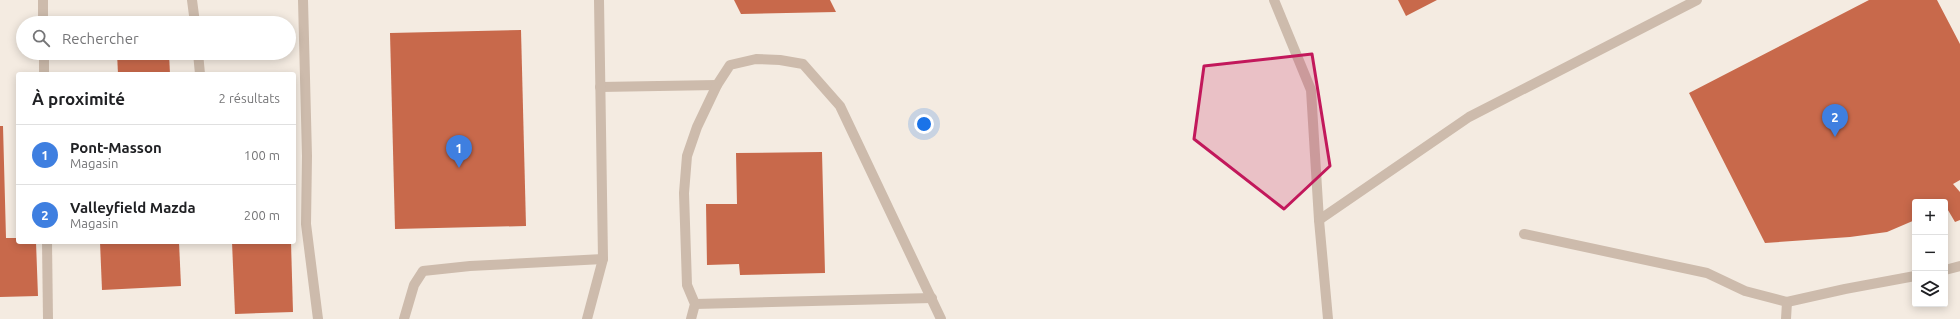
<!DOCTYPE html>
<html lang="fr">
<head>
<meta charset="utf-8">
<style>
  body { margin:0; font-family:Ubuntu,sans-serif; background:#f6f6f6; color:#202124 }
  .controls { position:absolute; right:12px; bottom:12px; display:grid; overflow:hidden; border-radius:4px; box-shadow:0 2px 10px #0003 }
  .controls button { width:36px; height:36px; display:grid; place-items:center; padding:0; border:0; border-bottom:1px solid #e0e0e0; background:#fff; color:#202124; font:20px sans-serif }
  .you { position:absolute; left:924px; top:124px; width:14px; height:14px; margin:-10px; border:3px solid #fff; border-radius:50%; background:#1a73e8; box-shadow:0 0 0 6px #1a73e833 }
  .badge { display:grid; place-items:center; width:26px; height:26px; border-radius:50%; background:#1f5a5e; color:#fff; font-size:13px; font-weight:700 }
  .pin { position:absolute; translate:-50% -33px; filter:drop-shadow(0 1px 2px #0008) }
  .pin::after { content:''; position:absolute; top:21px; width:14px; height:12px; background:inherit; clip-path:polygon(0 0,100% 0,50% 100%) }
  .list { margin:0; padding:0; list-style:none }
  h2 { display:flex; justify-content:space-between; align-items:center; height:52px; margin:0; padding:0 16px; font-size:17px }
  h2 small { font-size:13px; font-weight:400; color:#757577 }
  .list li { display:grid; grid-template-columns:26px 1fr auto; gap:12px; align-items:center; box-sizing:border-box; height:60px; padding:0 16px; border-top:1px solid #e0e0e0 }
  .list b { display:block; font-size:15px; white-space:nowrap }
  .list p { margin:0; font-size:13px; white-space:nowrap; color:#757577 }
  .list em { font-size:13px; font-style:normal; color:#757577 }
  .icon { flex:none; width:22px; height:22px; fill:none; stroke:currentColor; stroke-width:2; stroke-linecap:round; stroke-linejoin:round }
  .map { position:relative; flex:none; width:1960px; height:319px; overflow:hidden }
  .search { position:absolute; background:#fff; box-shadow:0 2px 10px #0003; left:16px; top:16px; width:280px; height:44px; display:flex; align-items:center; gap:10px; box-sizing:border-box; padding:0 14px; border-radius:22px; color:#757577; font-size:15px }
  .panel { position:absolute; background:#fff; box-shadow:0 2px 10px #0003; left:16px; top:72px; width:280px; height:172px; border-radius:4px }
  .map>svg:first-child { display:block }
  .building { fill:#c8694b }
  .lines { fill:none; stroke-linecap:round; stroke-linejoin:round }
  .lane { stroke:#cdbbac; stroke-width:10 }
  .marked { fill:#c2185b; fill-opacity:0.2; stroke:#c2185b; stroke-width:3; stroke-linejoin:round }
</style>
</head>
<body>
<div class="map">
<svg width="1960" height="319" viewBox="0 0 1960 319">
  <rect width="100%" height="100%" fill="#f4ebe1"/>
  <g class="building">
    <polygon points="734,0 830,0 836,12 741,14"/>
    <polygon points="1398,0 1437,0 1406,16"/>
    <polygon points="1869,0 1937,0 1960,44 1960,180 1953,184 1960,192 1960,220 1955,222 1945,205 1945,202 1942,201 1915,202 1915,220 1887,232 1850,237 1765,243 1689,93"/>
    <polygon points="521,30 526,226 395,229 390,33"/>
    <polygon points="117,53 169,53 170,74 118,74"/>
    <polygon points="0,126 3,126 6,238 18,238 18,242 36,242 38,296 0,297"/>
    <polygon points="822,152 825,273 740,275 739,264 707,265 706,204 737,204 736,153"/>
    <polygon points="100,242 179,242 181,286 102,290"/>
    <polygon points="232,242 291,242 293,312 235,314"/>
  </g>
  <g class="lines">
    <g class="lane">
      <polyline points="43,0 43,23"/>
      <polyline points="192,0 195,23"/>
      <polyline points="303,0 307,156 306,224 318,319"/>
      <polyline points="1274,0 1311,90 1319,220 1328,319"/>
      <polyline points="44,53 44,74"/>
      <polyline points="198,53 200,74"/>
      <polyline points="600,87 717,85"/>
      <polyline points="1319,220 1469,117 1697,0"/>
      <polyline points="1524,234 1707,273 1745,291 1787,302 1845,289 1915,276"/>
      <polyline points="47,242 48,319"/>
      <polyline points="1945,270 1960,266"/>
      <polyline points="695,304 932,298"/>
      <polyline points="404,319 414,285 423,271 470,266 603,259"/>
      <polyline points="587,319 603,259 599,0"/>
      <polyline points="691,319 695,304 687,285 684,193 687,156 697,127 717,85 730,65 756,59 780,60 803,64 840,106 941,319"/>
      <polyline points="1786,319 1787,302"/>
    </g>
  </g>
  <path class="marked" d="M1312 54 1330 166 1284 209 1194 139 1204 66Z"/>
</svg>
<div class="controls">
<button>+</button>
<button>−</button>
<button><svg class="icon" aria-label="layers" viewBox="0 0 24 24"><path d="M12 4l9 5-9 5-9-5zM3 14l9 5 9-5"/></svg></button>
</div>
<div class="you"></div>
<div class="pin badge" style="left:459px;top:168px;background:#3f7fe0">1</div>
<div class="pin badge" style="left:1835px;top:137px;background:#3f7fe0">2</div>
<div class="search"><svg class="icon" aria-label="search" viewBox="0 0 24 24"><circle cx="10" cy="10" r="6"/><path d="M15 15l6 6"/></svg>Rechercher</div>
<section class="panel">
<h2>À proximité<small>2 résultats</small></h2>
<ul class="list">
<li><span class="badge" style="background:#3f7fe0">1</span><div><b>Pont-Masson</b><p>Magasin</p></div><em>100 m</em></li>
<li><span class="badge" style="background:#3f7fe0">2</span><div><b>Valleyfield Mazda</b><p>Magasin</p></div><em>200 m</em></li>
</ul>
</section>
</div>
</body>
</html>
